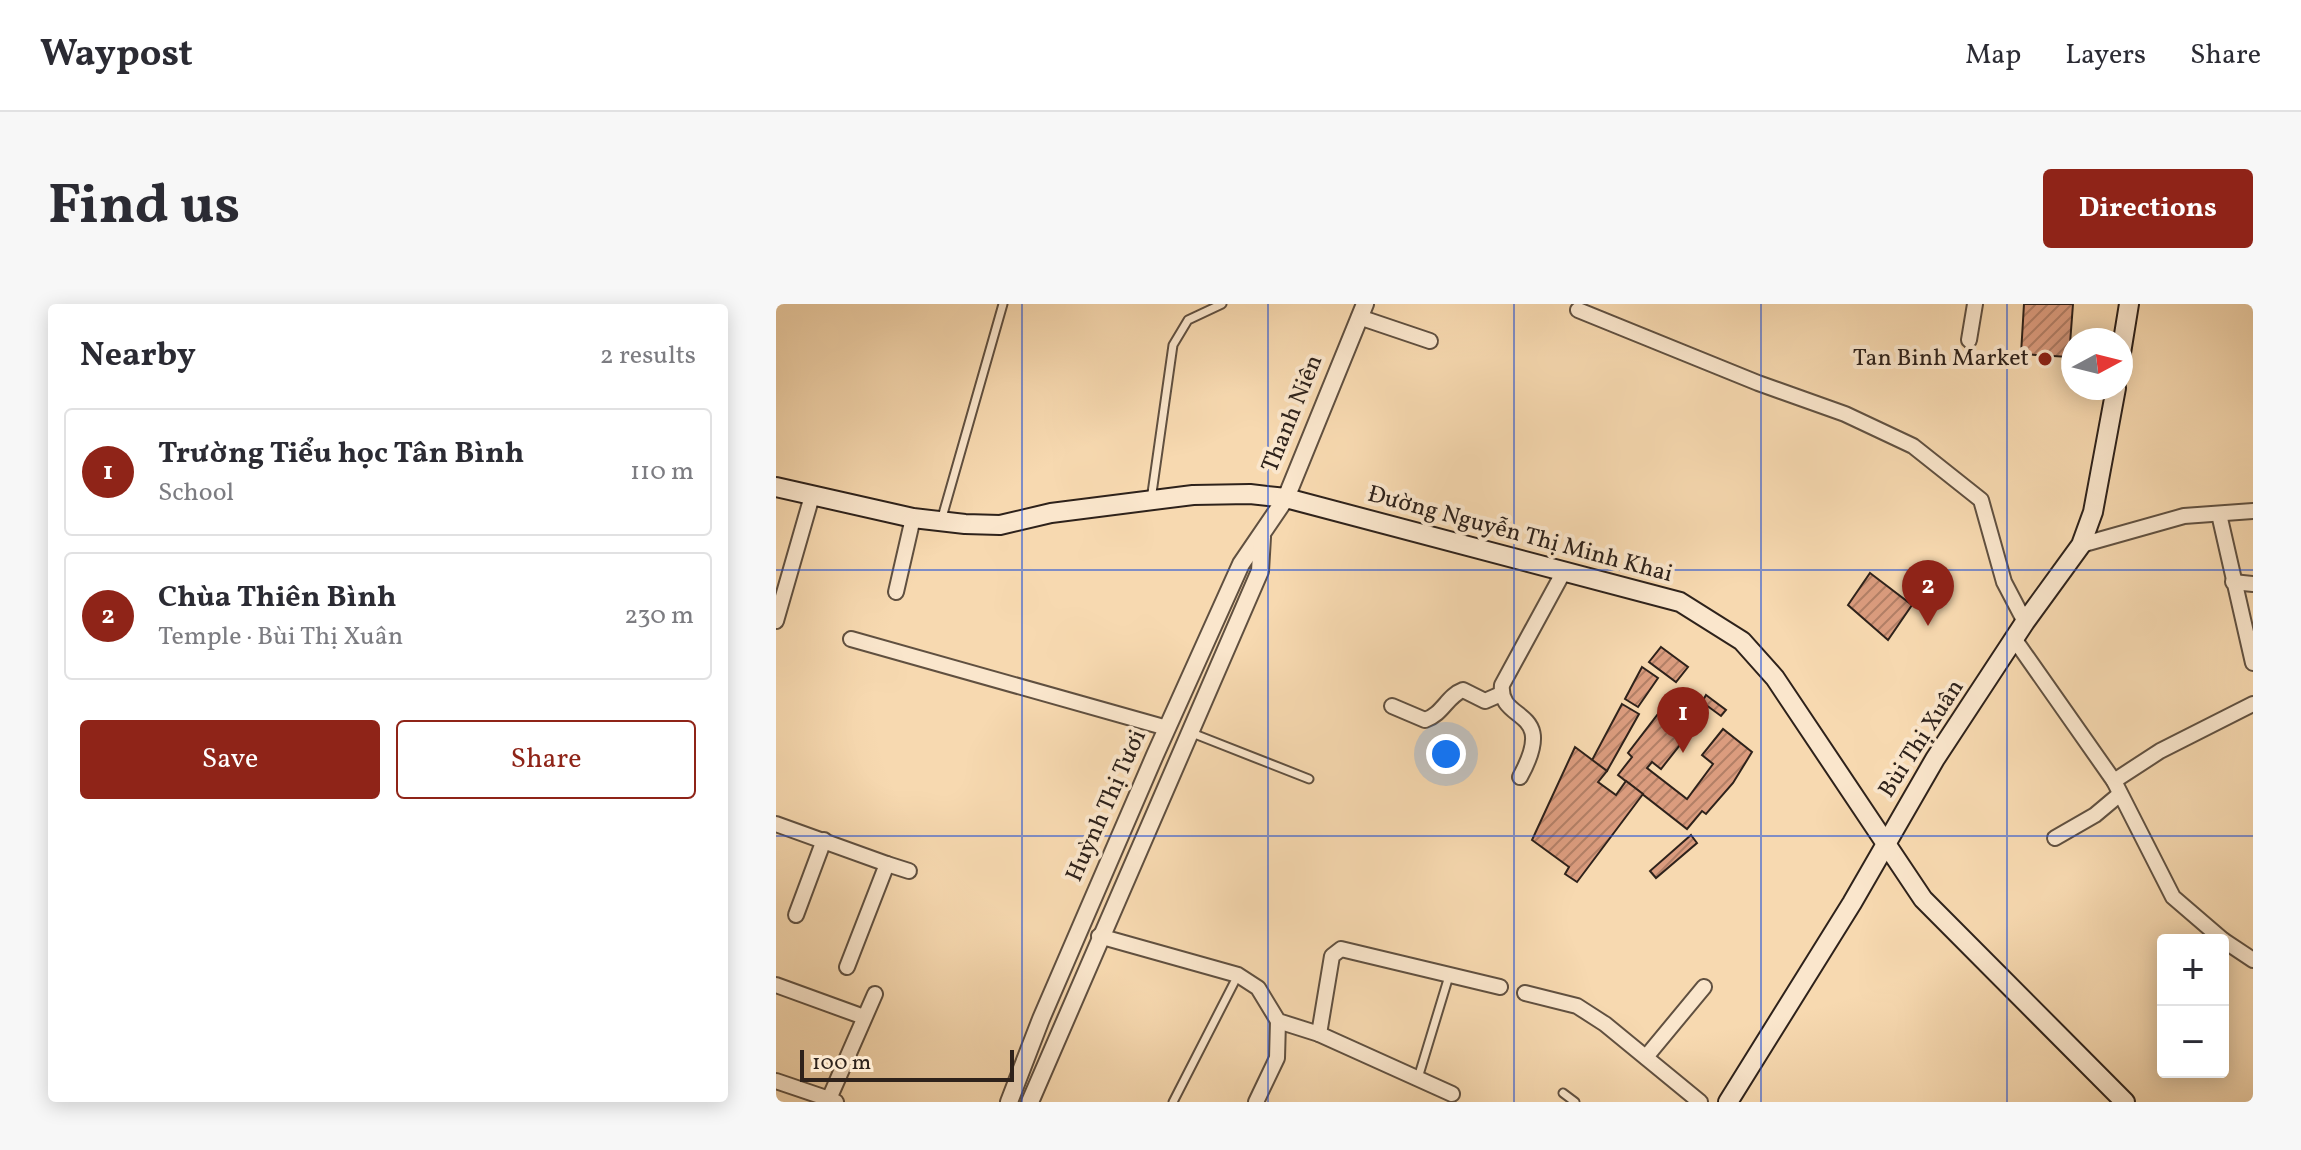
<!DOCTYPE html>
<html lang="en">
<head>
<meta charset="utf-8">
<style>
  body { margin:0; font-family:Vollkorn,serif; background:#f7f7f7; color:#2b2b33 }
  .controls { position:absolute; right:24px; bottom:24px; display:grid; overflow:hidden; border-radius:8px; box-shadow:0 4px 20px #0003 }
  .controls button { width:72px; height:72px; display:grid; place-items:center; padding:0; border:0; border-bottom:2px solid #e1e1e2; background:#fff; color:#2b2b33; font:40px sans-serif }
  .compass { position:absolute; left:1285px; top:24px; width:72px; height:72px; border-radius:50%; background:#fff; box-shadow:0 4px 20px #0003; rotate:83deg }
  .scale { position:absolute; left:24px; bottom:20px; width:214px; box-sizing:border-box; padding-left:8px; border:4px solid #2e221b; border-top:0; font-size:22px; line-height:28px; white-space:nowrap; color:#2e221b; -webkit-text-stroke:6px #fae6cc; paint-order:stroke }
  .you { position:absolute; left:670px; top:450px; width:28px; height:28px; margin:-20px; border:6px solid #fff; border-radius:50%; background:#1a73e8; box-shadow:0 0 0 12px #1a73e833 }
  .badge { display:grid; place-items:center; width:52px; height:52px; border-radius:50%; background:#8f2418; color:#fff; font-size:26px; font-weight:700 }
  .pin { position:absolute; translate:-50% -66px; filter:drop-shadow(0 2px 4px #0008) }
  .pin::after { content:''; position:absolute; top:42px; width:28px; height:24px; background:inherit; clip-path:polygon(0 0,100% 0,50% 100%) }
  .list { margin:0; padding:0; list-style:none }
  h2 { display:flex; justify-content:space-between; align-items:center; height:104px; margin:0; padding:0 32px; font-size:34px }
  h2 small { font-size:26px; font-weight:400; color:#7c7c81 }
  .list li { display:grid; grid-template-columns:52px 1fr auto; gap:24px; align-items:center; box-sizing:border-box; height:128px; margin:0 16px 16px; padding:0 16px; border:2px solid #e1e1e2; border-radius:8px }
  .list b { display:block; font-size:30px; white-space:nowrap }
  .list p { margin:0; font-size:26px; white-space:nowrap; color:#7c7c81 }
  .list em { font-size:26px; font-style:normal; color:#7c7c81 }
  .actions { display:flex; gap:16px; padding:24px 32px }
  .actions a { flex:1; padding:18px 0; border:2px solid #8f2418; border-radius:8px; text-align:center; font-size:28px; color:#8f2418 }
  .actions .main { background:#8f2418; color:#fff }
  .map { position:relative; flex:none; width:1477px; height:798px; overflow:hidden; border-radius:8px }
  header { display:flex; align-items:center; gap:48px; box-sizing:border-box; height:112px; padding:0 40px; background:#fff; border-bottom:2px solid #e1e1e2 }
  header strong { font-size:38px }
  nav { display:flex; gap:44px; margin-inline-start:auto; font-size:28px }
  .intro { display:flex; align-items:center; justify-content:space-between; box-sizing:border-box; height:192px; padding:0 48px }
  h1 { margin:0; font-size:56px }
  .button { padding:20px 36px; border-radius:8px; background:#8f2418; color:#fff; font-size:28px; font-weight:700 }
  main { display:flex; gap:48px; padding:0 48px }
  aside { flex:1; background:#fff; border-radius:8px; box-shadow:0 4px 20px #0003 }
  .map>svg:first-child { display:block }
  .building { fill:url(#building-hatch); stroke:#2e221b; stroke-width:2 }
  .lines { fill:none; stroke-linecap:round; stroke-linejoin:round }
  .service-casing { stroke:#605040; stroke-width:11 }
  .minor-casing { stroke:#605040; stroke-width:18 }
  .tertiary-casing { stroke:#605040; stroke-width:20 }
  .secondary-casing { stroke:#2e221b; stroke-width:22 }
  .service { stroke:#fae6cc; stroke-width:7 }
  .minor { stroke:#fae6cc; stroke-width:14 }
  .tertiary { stroke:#fae6cc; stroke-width:16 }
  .secondary { stroke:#fae6cc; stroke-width:18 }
  .grid { fill:none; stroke:#1d4ed8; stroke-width:2; stroke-opacity:0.55 }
  .poi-dot { fill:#8f2418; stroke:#fae6cc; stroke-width:3 }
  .labels { text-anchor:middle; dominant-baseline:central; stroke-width:8; stroke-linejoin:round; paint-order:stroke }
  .poi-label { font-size:24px; fill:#2e221b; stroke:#fae6cc; text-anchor:end }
  .street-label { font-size:24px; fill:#2e221b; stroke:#fae6cc }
</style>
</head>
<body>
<header>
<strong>Waypost</strong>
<nav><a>Map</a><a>Layers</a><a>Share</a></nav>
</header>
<div class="intro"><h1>Find us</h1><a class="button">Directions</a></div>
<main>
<aside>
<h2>Nearby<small>2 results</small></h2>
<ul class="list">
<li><span class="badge">1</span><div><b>Trường Tiểu học Tân Bình</b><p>School</p></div><em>110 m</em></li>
<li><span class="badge">2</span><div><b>Chùa Thiên Bình</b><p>Temple · Bùi Thị Xuân</p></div><em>230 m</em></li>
</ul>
<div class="actions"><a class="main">Save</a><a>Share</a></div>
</aside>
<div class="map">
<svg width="1477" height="798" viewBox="0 0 1477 798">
  <defs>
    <pattern id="building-hatch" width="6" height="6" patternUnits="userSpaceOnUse" patternTransform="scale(2)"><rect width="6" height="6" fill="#db9c7e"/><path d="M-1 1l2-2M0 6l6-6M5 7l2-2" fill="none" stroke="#b27f66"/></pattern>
  </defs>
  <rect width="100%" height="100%" fill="#f7d9b0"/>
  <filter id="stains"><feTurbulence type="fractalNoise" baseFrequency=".0025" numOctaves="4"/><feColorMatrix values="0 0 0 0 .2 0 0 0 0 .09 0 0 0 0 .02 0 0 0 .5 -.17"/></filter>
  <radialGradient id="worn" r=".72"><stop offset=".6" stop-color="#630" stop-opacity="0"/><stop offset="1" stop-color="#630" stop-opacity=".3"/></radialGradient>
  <g class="building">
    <polygon points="1248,0 1297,0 1293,53 1245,50"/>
    <polygon points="1094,269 1136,301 1112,336 1072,301"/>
    <polygon points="885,343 912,363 900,378 873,358"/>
    <polygon points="866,363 882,374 862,403 849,395"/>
    <polygon points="930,391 950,406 945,412 926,398"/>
    <polygon points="892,397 911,412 898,429 907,437 885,465 876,458 871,464 911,495 937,460 926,451 947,425 976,448 957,479 930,510 926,507 911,525 842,471 856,453 852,449"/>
    <polygon points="846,400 863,410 831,467 815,458"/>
    <polygon points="799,443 831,467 822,478 840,491 850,477 867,490 801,578 789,570 793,563 756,536"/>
    <polygon points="915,531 921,539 880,574 874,567"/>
  </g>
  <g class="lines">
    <g class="service-casing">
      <g id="service">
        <polyline points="375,196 397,41 412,16 446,0"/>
        <polyline points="165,217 227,0"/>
        <polyline points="416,429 533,475"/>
        <polyline points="642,774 673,672"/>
        <polyline points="787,789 799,798"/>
        <polyline points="397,798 462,671"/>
      </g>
    </g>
    <g class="minor-casing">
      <g id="minor">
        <polyline points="802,6 982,79 1069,110 1137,142 1205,196 1228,278 1249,318"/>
        <polyline points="583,13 654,37"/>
        <polyline points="1193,36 1199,0"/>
        <polyline points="1443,210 1477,359"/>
        <polyline points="1305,241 1408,212 1477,207"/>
        <polyline points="1457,278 1477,280"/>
        <polyline points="120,288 137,214"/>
        <polyline points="0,317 36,192"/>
        <polyline points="75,335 391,424"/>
        <polyline points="1239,336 1338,477 1397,593 1447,636"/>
        <path d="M616 402 649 416C667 410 671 392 687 386L709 397 725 390"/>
        <path d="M744 473C783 402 722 420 726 381L787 269"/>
        <polyline points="1338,477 1384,447 1477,400"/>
        <polyline points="0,520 111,560 71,663"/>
        <polyline points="1279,534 1319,511 1344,490"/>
        <polyline points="111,560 133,567"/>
        <polyline points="20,611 48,536"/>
        <polyline points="323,632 462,671 482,684 502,717 543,730 556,652 565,645 724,683"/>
        <polyline points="1447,636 1477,656"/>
        <polyline points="0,681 88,713"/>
        <polyline points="749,689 801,702 829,720 924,798"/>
        <polyline points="543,730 676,790"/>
        <polyline points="870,753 928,683"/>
        <polyline points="0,777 53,795"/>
        <polyline points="60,798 53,795 99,690"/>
        <polyline points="480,798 501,754 502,717"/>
      </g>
    </g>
    <g class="tertiary-casing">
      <g id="tertiary">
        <polyline points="233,798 265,715 379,451 465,260 510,194 589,0"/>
        <polyline points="254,798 484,267 486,233"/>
      </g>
    </g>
    <g class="secondary-casing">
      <g id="secondary">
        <polyline points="1345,49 1353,0"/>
        <polyline points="0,183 137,214 189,220 224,221 275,209 417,191 474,190 510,194 904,298 966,337 999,374 1147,595 1349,798"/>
        <polyline points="952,798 1076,599 1159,455 1249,318 1305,241 1317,208 1340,84"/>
      </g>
    </g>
    <use href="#service" class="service"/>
    <use href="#minor" class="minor"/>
    <use href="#tertiary" class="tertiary"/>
    <use href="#secondary" class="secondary"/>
  </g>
  <path class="grid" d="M246 0V798M492 0V798M738 0V798M985 0V798M1231 0V798M0 266H1477M0 532H1477"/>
  <circle class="poi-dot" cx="1269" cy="55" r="8"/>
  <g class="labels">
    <g class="poi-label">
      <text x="1253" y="55">Tan Binh Market</text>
    </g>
    <g class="street-label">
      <text transform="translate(517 110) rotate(-68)">Thanh Niên</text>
      <text transform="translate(744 231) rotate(15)">Đường Nguyễn Thị Minh Khai</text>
      <text transform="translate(1146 435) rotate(-57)">Bùi Thị Xuân</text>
      <text transform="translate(331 502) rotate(-66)">Huỳnh Thị Tươi</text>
    </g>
  </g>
  <rect width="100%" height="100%" filter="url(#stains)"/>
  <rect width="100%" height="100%" fill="url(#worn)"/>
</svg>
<div class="controls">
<button>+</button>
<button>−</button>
</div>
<svg class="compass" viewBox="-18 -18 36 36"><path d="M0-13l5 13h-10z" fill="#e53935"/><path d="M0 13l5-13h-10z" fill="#7c7c81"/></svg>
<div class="scale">100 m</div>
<div class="you"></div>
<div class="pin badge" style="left:907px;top:449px">1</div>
<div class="pin badge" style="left:1152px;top:322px">2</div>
</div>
</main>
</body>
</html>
